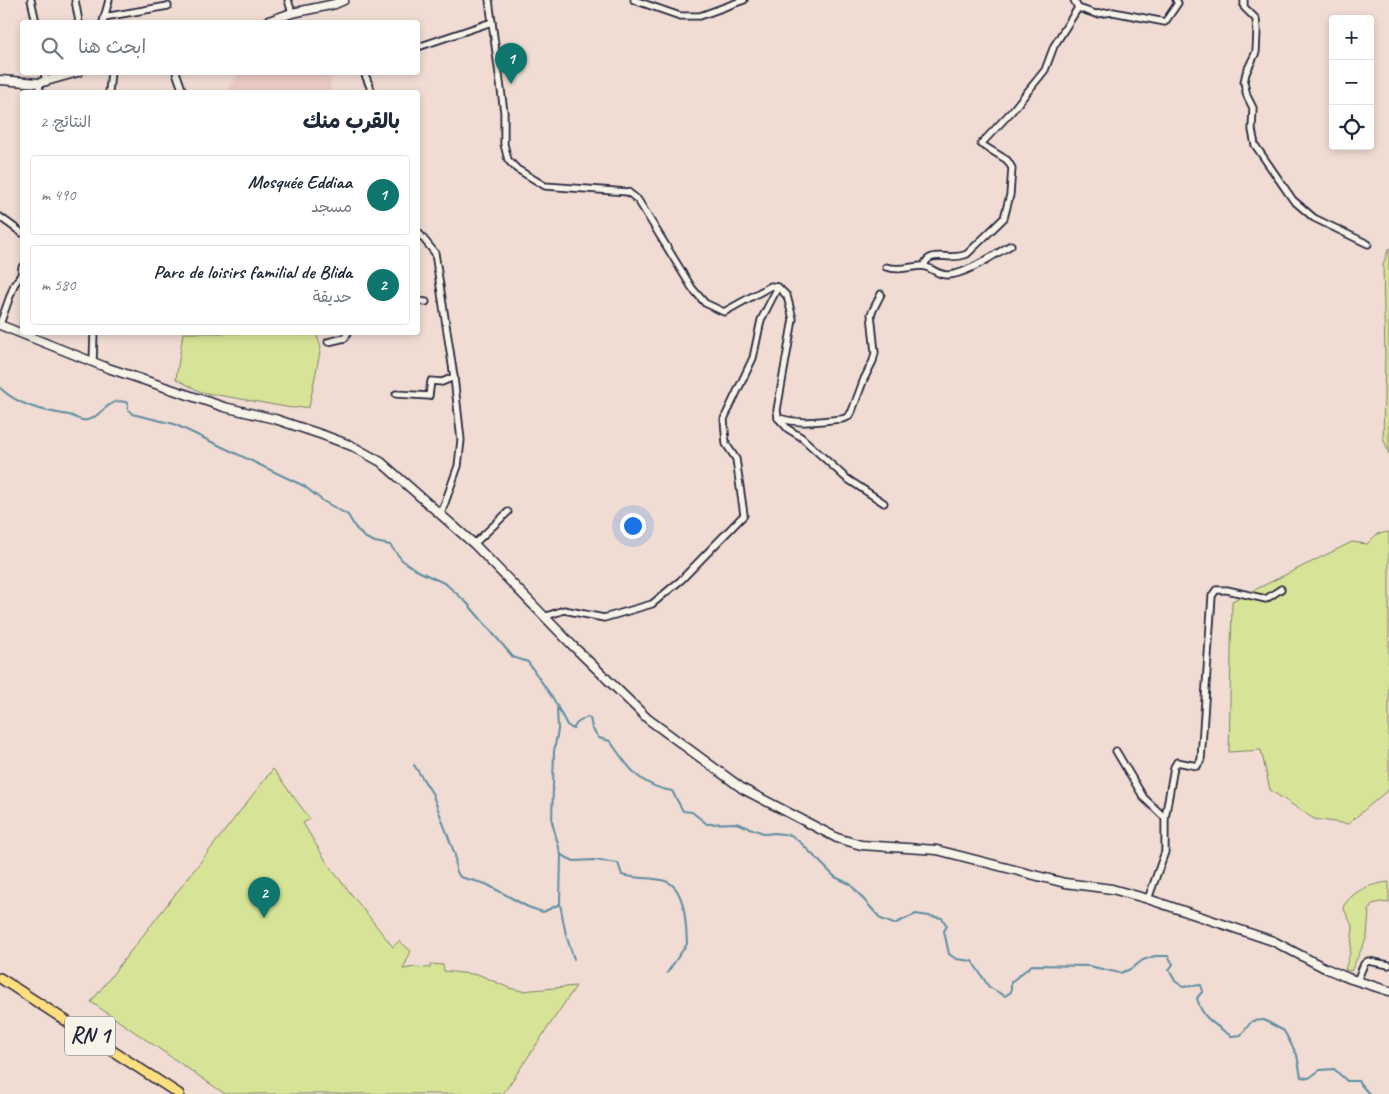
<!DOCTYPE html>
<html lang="ar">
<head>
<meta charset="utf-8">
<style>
  body { margin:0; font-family:Caveat,"Playpen Sans Arabic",sans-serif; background:#f2f2f3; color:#1f2937; direction:rtl }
  .controls { position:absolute; right:15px; top:15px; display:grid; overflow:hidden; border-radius:5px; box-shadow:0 2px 8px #0003 }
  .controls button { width:45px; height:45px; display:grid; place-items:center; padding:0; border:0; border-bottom:1px solid #e0e1e3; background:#fff; color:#1f2937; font:25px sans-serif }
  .you { position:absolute; left:632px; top:525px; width:18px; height:18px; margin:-12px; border:4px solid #fff; border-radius:50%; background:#1a73e8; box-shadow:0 0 0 8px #1a73e833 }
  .badge { display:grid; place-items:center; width:32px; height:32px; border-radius:50%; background:#0f766e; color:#fff; font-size:16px; font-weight:700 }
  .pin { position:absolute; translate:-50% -41px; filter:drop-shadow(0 1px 2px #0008) }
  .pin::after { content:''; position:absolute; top:26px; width:18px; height:15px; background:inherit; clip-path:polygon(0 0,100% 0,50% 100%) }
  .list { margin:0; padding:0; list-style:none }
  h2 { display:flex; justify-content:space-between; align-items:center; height:65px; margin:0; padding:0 20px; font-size:21px }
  h2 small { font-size:16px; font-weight:400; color:#747a83 }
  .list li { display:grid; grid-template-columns:32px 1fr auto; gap:15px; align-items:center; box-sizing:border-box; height:80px; margin:0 10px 10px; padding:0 10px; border:1px solid #e0e1e3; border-radius:5px }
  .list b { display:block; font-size:19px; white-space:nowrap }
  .list p { margin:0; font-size:16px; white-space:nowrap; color:#747a83 }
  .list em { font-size:16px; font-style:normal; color:#747a83 }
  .icon { flex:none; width:28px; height:28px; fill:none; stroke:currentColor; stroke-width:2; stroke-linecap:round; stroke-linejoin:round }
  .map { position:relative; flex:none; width:1389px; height:1094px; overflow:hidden; direction:ltr }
  .search { position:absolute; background:#fff; box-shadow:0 2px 8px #0003; left:20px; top:20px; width:400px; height:55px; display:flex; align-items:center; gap:12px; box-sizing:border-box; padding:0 18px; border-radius:5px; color:#747a83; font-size:19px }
  .panel { position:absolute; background:#fff; box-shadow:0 2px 8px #0003; left:20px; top:90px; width:400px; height:245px; border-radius:5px; direction:rtl }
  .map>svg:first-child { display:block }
  .built { fill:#ecccc4 }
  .green { fill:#d7e396; stroke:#7c8268 }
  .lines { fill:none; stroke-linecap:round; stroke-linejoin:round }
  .stream { stroke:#5f8da2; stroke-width:2 }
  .minor-casing { stroke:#22223b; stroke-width:9 }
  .tertiary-casing { stroke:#22223b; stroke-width:11 }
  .primary-casing { stroke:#22223b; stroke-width:12 }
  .minor { stroke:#f7f3e8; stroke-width:5.5 }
  .tertiary { stroke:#f7f3e8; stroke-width:8 }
  .primary { stroke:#fedf80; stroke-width:9 }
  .labels { text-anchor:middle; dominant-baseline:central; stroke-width:4; stroke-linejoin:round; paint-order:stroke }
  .shield { fill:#f7f3e8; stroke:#62616f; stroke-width:1 }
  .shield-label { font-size:22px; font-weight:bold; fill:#22223b }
</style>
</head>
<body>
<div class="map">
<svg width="1389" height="1094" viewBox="0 0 1389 1094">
  <rect width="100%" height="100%" fill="#f0dcd3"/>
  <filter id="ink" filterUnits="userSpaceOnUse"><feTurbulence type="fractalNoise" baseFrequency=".02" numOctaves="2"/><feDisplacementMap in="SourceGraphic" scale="10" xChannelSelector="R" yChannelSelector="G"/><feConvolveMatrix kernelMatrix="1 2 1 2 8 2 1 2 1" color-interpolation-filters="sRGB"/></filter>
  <g filter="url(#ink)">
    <polygon class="built" points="239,73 239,72 333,73 329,92 227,92"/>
    <g class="green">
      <polygon points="1389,248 1389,454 1383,437 1385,355 1383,264"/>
      <polygon points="183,333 316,333 321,347 309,407 292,408 201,392 176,379"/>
      <polygon points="1389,532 1389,789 1348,824 1314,819 1270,790 1261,750 1229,752 1232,601 1352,542 1367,544 1377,534"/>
      <polygon points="273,769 310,819 303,823 329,866 393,947 399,941 411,951 403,969 415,967 430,968 431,964 443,965 444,971 480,975 509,988 522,991 576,986 503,1094 225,1094 91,1002"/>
      <path d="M1389 882V903L1381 902 1372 904 1369 911 1367 937 1351 971 1345 970 1350 953 1353 928 1343 907C1353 890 1371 884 1389 882Z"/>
    </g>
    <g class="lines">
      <g class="stream">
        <path d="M0 388C19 406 44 411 69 415 75 416 80 422 87 420 102 418 108 395 128 403V409L132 414 174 424 304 486 323 501 348 515 355 527 364 537 375 542 390 545 402 560 416 570 446 584 467 603 513 657 528 662 554 700 567 725 573 729 577 723 587 717 590 718 592 728 599 738 610 741C629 768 638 785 672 791L683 811 692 812 707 824 736 823 766 834 774 833 791 835 801 843 835 877 850 884 881 919 894 924 916 914 942 918 947 926 944 931 949 954 956 959 972 961 989 987 1005 996 1011 992V982L1032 965 1089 966 1120 973 1131 969 1143 960 1155 956H1168L1173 964 1169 970 1175 981 1183 987 1201 985 1203 991 1197 998C1202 1019 1215 1024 1231 1036L1241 1035 1252 1021 1264 1020 1284 1031 1297 1055 1301 1077 1309 1078 1320 1070 1334 1069 1347 1081H1358L1369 1094"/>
        <polyline points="557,709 558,730 554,751 552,822 561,855 560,904 566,935 574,959"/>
        <polyline points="414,765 432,793 455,855 456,870 460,877 486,884 528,907 543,912 560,904"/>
        <path d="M561 855 574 861 594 860 618 863 622 875C636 879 652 877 665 881 686 887 686 926 687 944L667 973"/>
      </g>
      <g class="minor-casing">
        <g id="minor">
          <polyline points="31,0 36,22"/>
          <polyline points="75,0 79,22"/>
          <polyline points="288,0 292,13"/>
          <polyline points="489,0 504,112 504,144 508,160 517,169 545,186 628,192 638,200 692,288 705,303 724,312 771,286 778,287 787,296 793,319 777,410 778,418 788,429 801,437 846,478 884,503"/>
          <polyline points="634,0 680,16 700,16 744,0"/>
          <polyline points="1074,0 1078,8 1096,14 1113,12 1165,22 1178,3 1176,0"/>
          <polyline points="1244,0 1244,7 1256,19 1257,31 1256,52 1246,73 1244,82 1247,96 1253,108 1252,130 1255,145 1293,200 1314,218 1368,244"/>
          <polyline points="104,17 168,6"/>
          <polyline points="103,22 109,0"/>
          <polyline points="418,47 492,22"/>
          <polyline points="44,72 46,82"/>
          <polyline points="176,72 183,92"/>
          <polyline points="364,72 372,92"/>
          <polyline points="39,83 40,92"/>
          <polyline points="109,92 111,72"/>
          <polyline points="0,217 22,233"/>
          <polyline points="418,232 435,253 454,377 461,440 458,466 441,514"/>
          <path d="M924 266C929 248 950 262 967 254L1004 218 1010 195 1012 168 1007 160 981 144 1012 111 1045 70 1054 46 1078 8"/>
          <path d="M886 267C898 271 909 267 921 266 930 266 937 275 947 275 966 275 995 254 1011 245"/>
          <polyline points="418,301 426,302"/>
          <polyline points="0,324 14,285 21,275 22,267"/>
          <polyline points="328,342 345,338 348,332"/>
          <polyline points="93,362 94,332"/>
          <polyline points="396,394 429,396 431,381 442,382 454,377"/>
          <path d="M778 418C802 425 818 421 842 419L848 417 852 411 864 379 873 361 875 353 871 314 881 294"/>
          <polyline points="474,544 508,512"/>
          <polyline points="544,617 564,610 604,618 652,604 681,580 744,515 736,459 726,444 724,419 753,358 761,320 778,287"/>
          <polyline points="1116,751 1144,798 1165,818"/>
          <polyline points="1148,899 1165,852 1165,818 1174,767 1177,762 1197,766 1201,760 1212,596 1216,590 1227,590 1266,599 1281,589"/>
          <polyline points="1357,981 1364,964 1368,961 1389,965"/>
        </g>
      </g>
      <g class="tertiary-casing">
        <g id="tertiary">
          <polyline points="266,22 292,13 335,4 344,0"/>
          <polyline points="0,80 39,83 78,72"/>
          <polyline points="0,325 108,368 224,407 275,419 323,435 352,446 381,462 474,544 573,646 648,719 743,789 837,838 861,845 937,850 1065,883 1112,889 1148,899 1273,941 1325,968 1348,978 1389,991"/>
        </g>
      </g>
      <g class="primary-casing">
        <polyline id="primary" points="0,978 179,1094"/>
      </g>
      <use href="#minor" class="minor"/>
      <use href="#tertiary" class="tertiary"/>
      <use href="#primary" class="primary"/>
    </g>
  </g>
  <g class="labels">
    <rect class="shield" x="65" y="1016.5" width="50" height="39" rx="4"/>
    <g class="shield-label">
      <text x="90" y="1036">RN 1</text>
    </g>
  </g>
</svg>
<div class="controls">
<button>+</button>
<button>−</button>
<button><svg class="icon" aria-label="locate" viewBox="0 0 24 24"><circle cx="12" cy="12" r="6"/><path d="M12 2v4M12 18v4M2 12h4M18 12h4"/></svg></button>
</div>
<div class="you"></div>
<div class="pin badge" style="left:511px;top:84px">1</div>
<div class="pin badge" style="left:264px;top:918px">2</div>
<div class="search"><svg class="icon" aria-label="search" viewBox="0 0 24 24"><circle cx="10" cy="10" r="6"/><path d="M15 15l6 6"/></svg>ابحث هنا</div>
<section class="panel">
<h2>بالقرب منك<small>النتائج: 2</small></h2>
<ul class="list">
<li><span class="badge">1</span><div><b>Mosquée Eddiaa</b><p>مسجد</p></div><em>490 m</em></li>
<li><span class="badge">2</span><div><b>Parc de loisirs familial de Blida</b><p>حديقة</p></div><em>580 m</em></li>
</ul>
</section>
</div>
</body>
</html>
